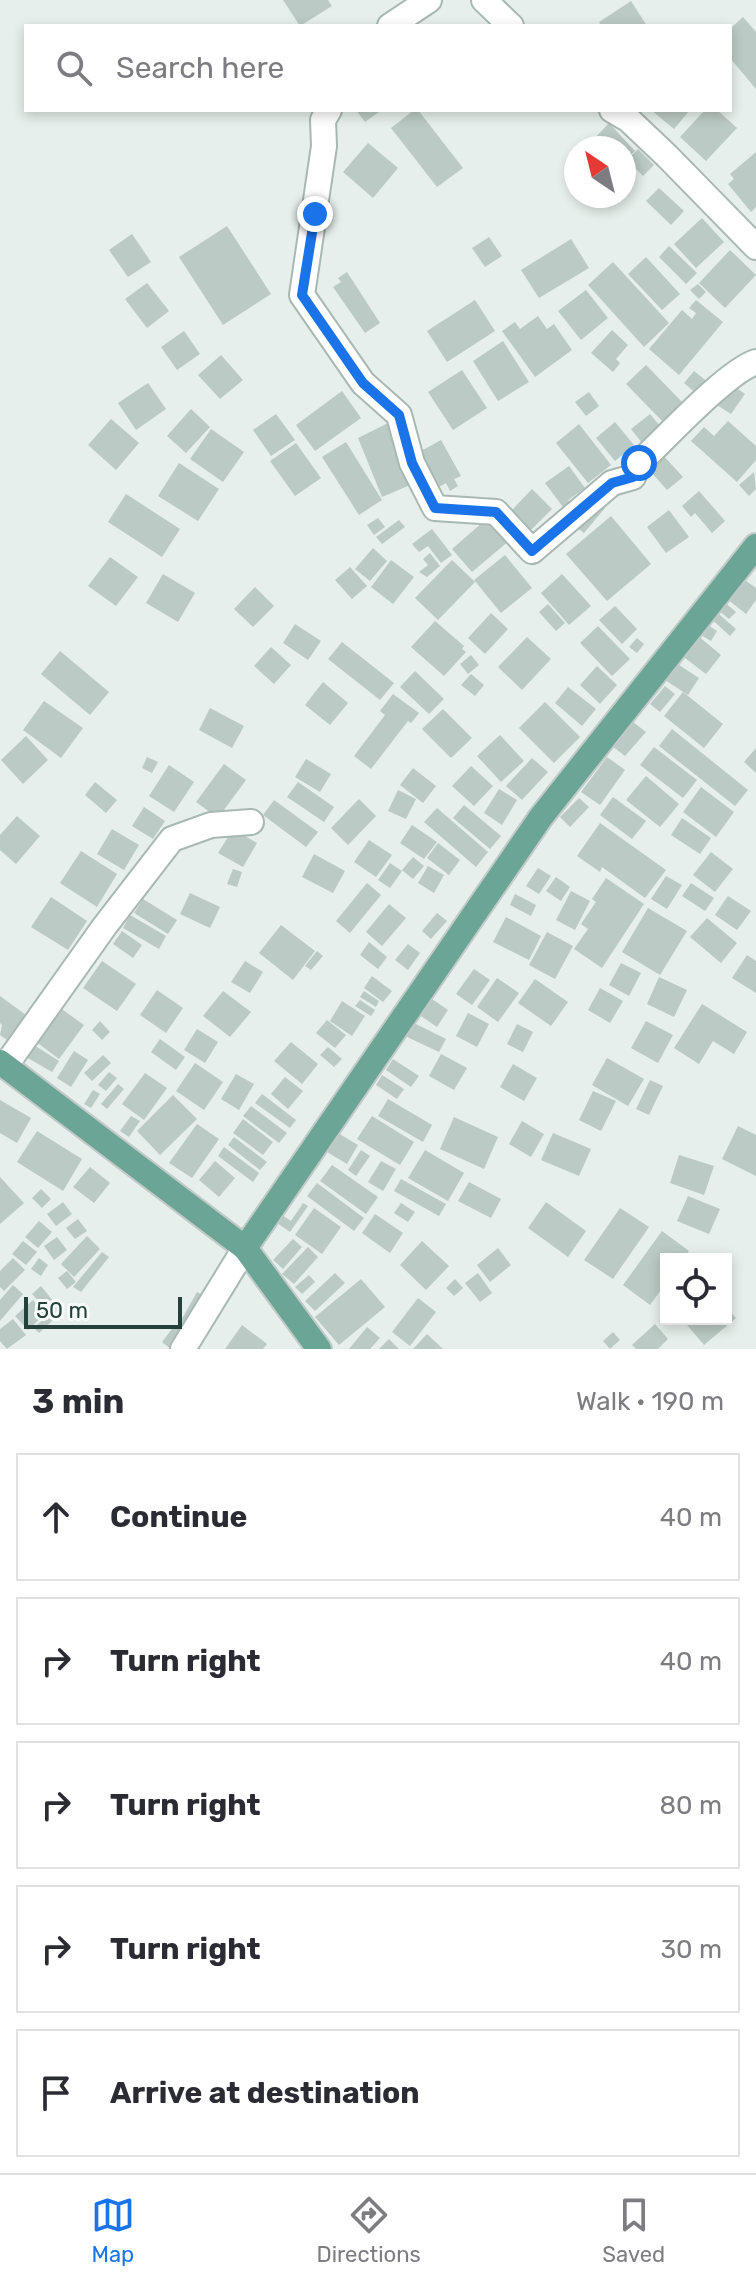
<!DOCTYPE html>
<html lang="en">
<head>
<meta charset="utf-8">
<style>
  body { margin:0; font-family:Rubik,sans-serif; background:#f7f7f7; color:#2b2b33 }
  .controls { position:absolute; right:24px; bottom:24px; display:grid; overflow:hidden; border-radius:0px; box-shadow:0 4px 12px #0003 }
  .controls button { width:72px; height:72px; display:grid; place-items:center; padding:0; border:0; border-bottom:2px solid #e1e1e2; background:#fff; color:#2b2b33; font:40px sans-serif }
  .compass { position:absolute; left:564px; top:136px; width:72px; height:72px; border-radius:50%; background:#fff; box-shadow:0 4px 12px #0003; rotate:325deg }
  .scale { position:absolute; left:24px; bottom:20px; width:158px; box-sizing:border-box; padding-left:8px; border:4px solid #24423a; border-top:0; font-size:22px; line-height:28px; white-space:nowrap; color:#24423a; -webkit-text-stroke:6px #f7fbf9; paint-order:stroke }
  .stop { position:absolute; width:24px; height:24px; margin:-18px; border:6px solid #1a73e8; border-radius:50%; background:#fff }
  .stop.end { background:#1a73e8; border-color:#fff; box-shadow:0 2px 8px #0008 }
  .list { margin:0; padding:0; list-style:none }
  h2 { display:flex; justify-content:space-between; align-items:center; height:104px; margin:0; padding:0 32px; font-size:34px }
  h2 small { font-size:26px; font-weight:400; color:#7c7c81 }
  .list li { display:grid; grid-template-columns:52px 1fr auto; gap:24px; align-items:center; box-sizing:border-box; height:128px; margin:0 16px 16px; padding:0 16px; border:2px solid #e1e1e2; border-radius:0px }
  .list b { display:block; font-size:30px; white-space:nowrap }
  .list em { font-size:26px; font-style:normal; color:#7c7c81 }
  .icon { flex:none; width:44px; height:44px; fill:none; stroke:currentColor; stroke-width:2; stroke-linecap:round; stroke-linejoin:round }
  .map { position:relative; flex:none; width:756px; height:1349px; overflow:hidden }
  .search { position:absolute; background:#fff; box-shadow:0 4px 12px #0003; left:24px; right:24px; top:24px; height:88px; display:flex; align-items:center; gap:20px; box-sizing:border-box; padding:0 28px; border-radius:0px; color:#7c7c81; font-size:30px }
  .sheet { height:824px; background:#fff }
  nav { display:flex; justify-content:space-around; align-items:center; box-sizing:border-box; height:112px; border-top:2px solid #e1e1e2; background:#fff; font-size:22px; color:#7c7c81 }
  nav a { display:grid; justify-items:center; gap:4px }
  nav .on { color:#1a73e8 }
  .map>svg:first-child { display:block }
  .building { fill:#bbcac4 }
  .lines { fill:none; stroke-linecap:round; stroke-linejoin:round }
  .minor-casing { stroke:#a8b8b2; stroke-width:28 }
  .major-casing { stroke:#c2cac8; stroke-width:28 }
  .minor { stroke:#fff; stroke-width:24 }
  .major { stroke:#6aa596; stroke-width:24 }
  .route { stroke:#1a73e8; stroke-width:10 }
</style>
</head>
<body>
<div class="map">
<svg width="756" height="1349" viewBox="0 0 756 1349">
  <rect width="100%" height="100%" fill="#e6efeb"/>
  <g class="building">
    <polygon points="283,0 328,0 332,6 300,26"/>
    <polygon points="631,1 647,26 601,26 599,22"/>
    <polygon points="743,17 756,32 756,89 730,58 730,29"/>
    <polygon points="356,110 382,110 365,122"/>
    <polygon points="414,110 418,110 463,168 437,187 391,128"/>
    <polygon points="651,110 690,110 674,129"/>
    <polygon points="705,110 717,110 737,128 706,161 680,137"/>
    <polygon points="609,123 635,151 624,161 624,148 599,148 592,141"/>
    <polygon points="368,143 398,168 373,198 343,172"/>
    <polygon points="638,149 654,165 643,176 627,160"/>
    <polygon points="756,152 756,207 751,212 728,184 734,179 730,174"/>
    <polygon points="659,188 684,211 671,225 646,201"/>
    <polygon points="702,218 724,242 696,268 674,244"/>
    <polygon points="227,226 271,294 223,325 179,257"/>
    <polygon points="132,234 151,262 128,277 109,250"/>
    <polygon points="489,237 502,256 485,267 472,248"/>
    <polygon points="571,239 589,268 539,298 521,270"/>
    <polygon points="669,246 697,273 686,284 659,257"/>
    <polygon points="730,250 756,275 725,308 699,283"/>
    <polygon points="646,257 680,294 662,310 628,274"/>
    <polygon points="613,262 669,323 644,347 588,285"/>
    <polygon points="347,272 380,323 365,333 333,287 341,282 338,278"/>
    <polygon points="147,283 169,311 147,328 125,299"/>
    <polygon points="698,284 706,292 699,299 690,290"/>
    <polygon points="586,290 608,318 581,340 558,311"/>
    <polygon points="475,300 495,331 447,362 427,331"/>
    <polygon points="696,300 723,322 679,375 649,349 682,310 692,319 696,313 689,308"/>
    <polygon points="538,316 547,329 554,324 572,350 535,377 502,331 515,322 520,329"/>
    <polygon points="612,330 628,345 616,359 620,363 613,372 591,353"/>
    <polygon points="184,331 200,354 177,370 161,347"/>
    <polygon points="503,341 529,382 498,401 473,361"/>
    <polygon points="221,355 243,380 220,399 198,375"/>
    <polygon points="646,365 683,403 663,422 626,384"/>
    <polygon points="462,370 487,408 453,430 428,392"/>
    <polygon points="694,371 709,383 699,396 684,383"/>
    <polygon points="148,383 166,409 136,430 118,403"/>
    <polygon points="731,384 745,394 731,414 717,405"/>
    <polygon points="342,391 361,418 315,451 296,425"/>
    <polygon points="589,392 599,406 586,416 575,402"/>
    <polygon points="191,409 210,427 186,453 167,436"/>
    <polygon points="276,414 295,440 271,456 253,430"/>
    <polygon points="650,414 661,427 642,443 631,429"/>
    <polygon points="111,419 139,443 116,470 88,445"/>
    <polygon points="728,421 756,446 756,460 737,482 691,441 704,427 714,436"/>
    <polygon points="390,422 415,483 382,497 358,438"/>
    <polygon points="615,422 634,445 615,461 596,438"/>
    <polygon points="579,424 611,465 588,483 556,443"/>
    <polygon points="211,429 244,452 223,482 190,459"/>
    <polygon points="441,440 461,476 454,479 458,486 450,491 446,483 434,490 414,455"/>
    <polygon points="346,442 382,500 359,515 322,457"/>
    <polygon points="296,443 321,478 295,496 270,461"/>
    <polygon points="660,452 683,477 667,490 645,465"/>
    <polygon points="179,463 219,489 198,521 158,496"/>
    <polygon points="569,466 585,488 568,500 573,506 566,511 545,483"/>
    <polygon points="754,472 756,489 749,496 739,485"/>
    <polygon points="532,489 552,509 531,530 511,511"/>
    <polygon points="699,491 725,521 712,533 695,513 691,517 682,506"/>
    <polygon points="126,494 180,529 162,557 108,522"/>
    <polygon points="596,501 605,508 584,533 574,526"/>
    <polygon points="669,510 689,537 666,553 647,527"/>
    <polygon points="490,516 510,540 472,572 452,549"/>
    <polygon points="611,516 651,564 607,601 566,554"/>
    <polygon points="378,518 385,527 374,535 367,525"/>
    <polygon points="399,520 405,527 382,544 376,537"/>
    <polygon points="432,529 452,555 441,563 428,546 419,552 412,544"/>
    <polygon points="373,548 387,561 370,581 355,569"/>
    <polygon points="430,553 440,566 427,577 419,572 428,565 423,559"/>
    <polygon points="505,555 532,588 501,613 474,580"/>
    <polygon points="110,557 138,577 116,606 88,586"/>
    <polygon points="391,560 414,577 393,604 371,587"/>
    <polygon points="452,560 475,582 438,620 415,598"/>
    <polygon points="350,567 367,586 352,599 335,580"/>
    <polygon points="163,574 195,593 178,622 146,603"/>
    <polygon points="562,574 591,606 569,625 541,593"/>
    <polygon points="738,575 756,588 756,600 746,614 722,595"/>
    <polygon points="255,587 274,606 253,627 234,609"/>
    <polygon points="724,602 736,612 729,619 718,610"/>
    <polygon points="548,604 565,623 556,631 539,612"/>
    <polygon points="615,606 637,629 622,644 599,620"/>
    <polygon points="713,609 736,629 730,636 707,615"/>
    <polygon points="491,613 508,629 485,654 468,638"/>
    <polygon points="435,621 464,646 462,649 466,652 444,676 411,647"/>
    <polygon points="705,623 717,631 711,641 699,634"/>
    <polygon points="295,624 321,641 308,660 283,643"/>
    <polygon points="598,626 630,659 612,676 580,643"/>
    <polygon points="697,635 721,655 706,674 681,655"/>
    <polygon points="527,637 551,659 522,690 498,667"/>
    <polygon points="637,638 644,644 637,653 629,647"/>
    <polygon points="342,642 394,683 380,700 328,659"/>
    <polygon points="271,647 291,665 274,684 254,666"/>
    <polygon points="60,651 109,692 90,715 41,674"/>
    <polygon points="471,655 479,665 468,674 460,664"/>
    <polygon points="676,663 699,678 688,695 665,680"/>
    <polygon points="597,666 617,685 600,704 580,685"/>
    <polygon points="415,671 444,699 429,714 400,687"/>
    <polygon points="471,674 484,685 475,696 461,685"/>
    <polygon points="323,682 348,703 330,725 305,705"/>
    <polygon points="665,686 675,694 660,712 650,704"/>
    <polygon points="568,687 596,709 582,726 555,703"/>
    <polygon points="683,692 723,724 704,748 664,716"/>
    <polygon points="393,694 419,713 411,723 408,721 371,769 354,756 385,715 380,711"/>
    <polygon points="44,701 83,728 61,758 23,730"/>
    <polygon points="545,702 580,737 554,763 519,728"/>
    <polygon points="210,708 244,726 232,748 199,730"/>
    <polygon points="443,709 472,738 451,758 422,729"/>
    <polygon points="633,722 646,732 625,756 612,746"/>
    <polygon points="672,729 748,790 735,806 659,746"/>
    <polygon points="500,735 524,761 501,782 477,756"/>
    <polygon points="26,736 48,760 23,784 1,760"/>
    <polygon points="654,747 697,780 683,798 640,765"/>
    <polygon points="756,748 756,773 744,762"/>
    <polygon points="147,757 158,762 152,773 142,768"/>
    <polygon points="607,757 625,770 600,805 581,792"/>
    <polygon points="532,758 548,772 522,800 506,786"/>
    <polygon points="306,759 331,774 320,792 295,777"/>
    <polygon points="224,764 246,780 218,818 196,802"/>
    <polygon points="169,765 194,782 174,812 149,796"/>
    <polygon points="471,766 493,786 474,806 452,786"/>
    <polygon points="413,768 436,786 423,803 400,785"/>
    <polygon points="646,776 679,804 660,827 626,800"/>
    <polygon points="95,782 117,800 106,813 85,795"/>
    <polygon points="298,782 334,807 324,822 287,797"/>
    <polygon points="701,787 734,812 716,837 683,812"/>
    <polygon points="499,789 517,800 502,825 484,813"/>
    <polygon points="398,790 416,799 406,819 388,811"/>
    <polygon points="613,797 646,821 632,839 600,815"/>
    <polygon points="579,798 589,807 570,827 560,817"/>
    <polygon points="359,799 376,816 348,845 331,828"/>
    <polygon points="274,800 318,832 306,847 263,815"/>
    <polygon points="464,805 501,836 490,849 453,818"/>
    <polygon points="144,807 165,821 153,839 132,826"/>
    <polygon points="437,808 488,852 476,867 424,822"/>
    <polygon points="17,816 40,836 16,864 0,850 0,835"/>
    <polygon points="682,818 711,838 700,854 671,835"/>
    <polygon points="600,823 666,870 645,898 602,867 600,872 577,856"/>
    <polygon points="412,825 437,842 424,859 400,843"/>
    <polygon points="112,829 139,845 124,870 97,854"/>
    <polygon points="233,829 257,843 243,867 218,853"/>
    <polygon points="369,840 392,855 376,877 354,862"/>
    <polygon points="438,843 460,860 449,875 427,858"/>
    <polygon points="81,851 117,874 97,907 60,883"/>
    <polygon points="711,852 733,869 715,892 693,875"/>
    <polygon points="314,854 345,871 333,893 302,877"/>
    <polygon points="413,857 424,866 413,879 402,870"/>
    <polygon points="390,863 402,871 390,888 378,880"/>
    <polygon points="428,866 444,875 434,893 418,883"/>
    <polygon points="538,868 551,876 539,894 526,886"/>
    <polygon points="233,869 242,872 237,887 227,884"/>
    <polygon points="666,876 682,885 667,909 651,899"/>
    <polygon points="556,877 570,887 561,901 546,891"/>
    <polygon points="606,878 644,904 602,968 574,949 588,929 581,924 596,902 592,899"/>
    <polygon points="367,883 381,895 350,933 336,921"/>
    <polygon points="691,883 714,898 705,911 682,896"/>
    <polygon points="571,891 590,901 575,930 556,920"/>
    <polygon points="190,893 220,907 210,928 180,914"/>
    <polygon points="515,894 536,905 531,916 510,905"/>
    <polygon points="728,896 751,911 737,930 715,915"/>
    <polygon points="51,897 87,921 68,950 31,927"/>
    <polygon points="143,899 177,920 168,934 134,913"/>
    <polygon points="389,904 406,918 382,946 366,932"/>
    <polygon points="648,908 687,931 660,975 622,952"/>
    <polygon points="437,913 447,921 431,939 422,931"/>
    <polygon points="130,915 166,936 159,949 123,928"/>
    <polygon points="506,917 541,936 529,960 493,942"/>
    <polygon points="707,918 737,943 721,963 690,937"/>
    <polygon points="281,925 315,951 293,980 259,953"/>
    <polygon points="122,931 142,945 133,958 113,944"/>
    <polygon points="547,932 573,946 555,979 529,965"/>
    <polygon points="369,942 387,957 378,969 360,955"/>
    <polygon points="408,944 420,953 408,970 395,960"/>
    <polygon points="317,951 323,956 311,970 305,966"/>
    <polygon points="747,955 756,961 756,993 732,978"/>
    <polygon points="102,961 136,984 117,1011 83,988"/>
    <polygon points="245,961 263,972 250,993 231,982"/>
    <polygon points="621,963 641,973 629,996 609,985"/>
    <polygon points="474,969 490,980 472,1005 456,994"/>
    <polygon points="372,976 392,991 383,1002 364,988"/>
    <polygon points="659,977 687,990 674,1017 647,1004"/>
    <polygon points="497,978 519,993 498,1022 477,1007"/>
    <polygon points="535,979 568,1002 551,1026 518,1003"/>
    <polygon points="600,988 623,1001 610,1023 588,1010"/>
    <polygon points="157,990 183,1008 166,1033 140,1015"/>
    <polygon points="223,991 251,1012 230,1037 203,1016"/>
    <polygon points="364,991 379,1001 376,1007 360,997"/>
    <polygon points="0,996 26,1015 7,1040 0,1035 2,1025 0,1023"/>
    <polygon points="429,997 448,1010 437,1027 418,1014"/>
    <polygon points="360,1000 375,1010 371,1016 355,1006"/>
    <polygon points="342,1001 365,1016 352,1036 330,1021"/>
    <polygon points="702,1004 747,1032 734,1054 713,1041 699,1064 674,1048"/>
    <polygon points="56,1005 84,1025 59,1059 31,1038"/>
    <polygon points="468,1013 489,1024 477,1047 456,1036"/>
    <polygon points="327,1020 346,1035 335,1048 316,1033"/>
    <polygon points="100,1021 110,1032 102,1040 92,1030"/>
    <polygon points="646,1021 673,1035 658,1063 631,1048"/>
    <polygon points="412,1022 446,1039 439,1052 405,1036"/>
    <polygon points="517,1024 533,1032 523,1052 507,1044"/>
    <polygon points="197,1029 218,1042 205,1063 184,1050"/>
    <polygon points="160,1039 185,1057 176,1070 151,1052"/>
    <polygon points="291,1042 318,1064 302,1084 274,1061"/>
    <polygon points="34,1045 59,1061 52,1072 26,1057"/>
    <polygon points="328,1047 342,1059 334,1067 320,1055"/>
    <polygon points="74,1051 88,1060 71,1087 57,1078"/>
    <polygon points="441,1054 467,1068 454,1090 429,1076"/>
    <polygon points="103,1055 111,1063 92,1081 84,1073"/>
    <polygon points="607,1058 644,1079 628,1106 592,1085"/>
    <polygon points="393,1059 419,1076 411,1087 386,1070"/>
    <polygon points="195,1063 223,1082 204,1110 176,1091"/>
    <polygon points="513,1064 537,1078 524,1101 500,1087"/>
    <polygon points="109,1072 117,1078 106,1091 98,1085"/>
    <polygon points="145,1073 167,1088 144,1120 122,1104"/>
    <polygon points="236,1074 254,1084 239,1110 221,1099"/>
    <polygon points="382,1075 404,1089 397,1099 376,1085"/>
    <polygon points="285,1077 303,1091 288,1109 271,1094"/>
    <polygon points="650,1080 663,1086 649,1115 636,1109"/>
    <polygon points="118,1084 124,1089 107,1109 101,1104"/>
    <polygon points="93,1090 100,1094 91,1108 84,1104"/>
    <polygon points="593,1091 616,1101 601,1131 579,1120"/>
    <polygon points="262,1094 296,1120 290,1128 255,1103"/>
    <polygon points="173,1095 197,1119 160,1155 137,1131"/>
    <polygon points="388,1099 432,1125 423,1142 378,1116"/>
    <polygon points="0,1100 31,1118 17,1143 0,1133"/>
    <polygon points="251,1106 287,1133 279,1143 243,1116"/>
    <polygon points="131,1116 140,1121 129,1137 120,1131"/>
    <polygon points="372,1116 414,1142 400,1165 357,1139"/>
    <polygon points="454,1117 498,1137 484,1169 440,1149"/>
    <polygon points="243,1119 273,1142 263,1155 233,1133"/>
    <polygon points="522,1121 544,1134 531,1157 509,1144"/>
    <polygon points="197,1124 219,1139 192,1178 169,1163"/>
    <polygon points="738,1126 756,1135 756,1176 722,1159"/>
    <polygon points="37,1131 82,1159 63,1191 17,1162"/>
    <polygon points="338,1133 358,1145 347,1164 327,1152"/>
    <polygon points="553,1133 591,1149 579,1176 541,1160"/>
    <polygon points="234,1137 267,1162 260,1170 228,1145"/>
    <polygon points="224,1147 259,1173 253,1182 218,1156"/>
    <polygon points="361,1150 370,1156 356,1176 348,1170"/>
    <polygon points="425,1150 464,1173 448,1201 408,1178"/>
    <polygon points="679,1155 714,1166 704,1195 670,1183"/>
    <polygon points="215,1161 235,1178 219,1197 199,1180"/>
    <polygon points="381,1161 396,1169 383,1191 368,1182"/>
    <polygon points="332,1165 378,1197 366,1214 320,1181"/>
    <polygon points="90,1167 110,1183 94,1203 73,1187"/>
    <polygon points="0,1177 24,1203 0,1224"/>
    <polygon points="401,1179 446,1204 439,1216 394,1191"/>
    <polygon points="469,1182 501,1199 491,1218 458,1201"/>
    <polygon points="317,1183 364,1218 354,1231 307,1196"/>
    <polygon points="41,1189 51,1199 42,1208 32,1198"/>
    <polygon points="688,1196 720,1209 709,1234 677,1221"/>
    <polygon points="63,1202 72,1214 56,1226 47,1214"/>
    <polygon points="546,1202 586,1231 568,1257 528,1228"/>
    <polygon points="303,1203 308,1206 290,1232 277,1223 282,1215 291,1221"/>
    <polygon points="401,1203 415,1212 408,1222 394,1213"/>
    <polygon points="314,1208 341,1227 322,1254 295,1235"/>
    <polygon points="620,1208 649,1227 613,1279 584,1260"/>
    <polygon points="375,1214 403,1233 390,1253 362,1233"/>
    <polygon points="78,1219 87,1231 75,1239 66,1228"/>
    <polygon points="39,1221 52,1232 38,1248 25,1237"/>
    <polygon points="662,1231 689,1251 684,1259 666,1259 666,1283 650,1305 623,1285"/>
    <polygon points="87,1236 100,1249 74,1277 61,1264"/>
    <polygon points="57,1237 67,1250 54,1260 44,1246"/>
    <polygon points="293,1239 302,1247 283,1269 273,1260"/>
    <polygon points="23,1241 37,1252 26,1265 12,1254"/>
    <polygon points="422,1241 449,1266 426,1290 400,1265"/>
    <polygon points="308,1247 318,1257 294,1284 282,1274"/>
    <polygon points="498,1248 511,1265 490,1282 477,1265"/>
    <polygon points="102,1252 109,1257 81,1292 73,1287"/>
    <polygon points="13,1258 25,1270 4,1291 0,1287 0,1271"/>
    <polygon points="39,1258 48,1265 41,1276 31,1269"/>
    <polygon points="67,1271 76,1282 67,1289 58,1278"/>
    <polygon points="335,1273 345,1283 315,1311 305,1301"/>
    <polygon points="478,1273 492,1293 480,1302 465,1283"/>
    <polygon points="309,1275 315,1282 302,1294 295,1287"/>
    <polygon points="361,1279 385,1307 339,1345 315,1317"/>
    <polygon points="455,1279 463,1288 454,1296 446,1288"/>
    <polygon points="13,1285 23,1294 0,1321 0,1300"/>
    <polygon points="41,1286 54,1302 46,1309 32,1294"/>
    <polygon points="197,1292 203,1295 185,1327 179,1324"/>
    <polygon points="418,1298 436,1312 410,1346 392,1332"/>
    <polygon points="33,1300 45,1314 28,1330 15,1316"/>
    <polygon points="58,1305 64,1310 39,1333 34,1328"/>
    <polygon points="726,1307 736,1318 704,1345 682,1319 726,1319"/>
    <polygon points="13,1319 26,1335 7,1349 0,1341 0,1329"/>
    <polygon points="655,1324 668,1339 658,1349 636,1349 632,1345"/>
    <polygon points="175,1325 184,1332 171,1349 162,1342"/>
    <polygon points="242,1325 267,1344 263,1349 225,1349"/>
    <polygon points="367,1327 380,1338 370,1349 349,1349"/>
    <polygon points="613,1332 620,1340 610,1349 603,1341"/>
    <polygon points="427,1334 443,1349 413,1349"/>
    <polygon points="389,1339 399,1349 379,1349"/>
  </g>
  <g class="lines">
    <g class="minor-casing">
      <g id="minor">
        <polyline points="484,0 511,26"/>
        <polyline points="390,26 429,0"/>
        <path d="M329 110 323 120 324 146 302 295 363 383 399 415 412 463 435 508 496 512 532 551 612 483 633 477 639 463C665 439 726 372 756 362"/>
        <polyline points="612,110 629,120 667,156 756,247"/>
        <polyline points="6,1065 104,927 172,839 211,825 251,822"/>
        <polyline points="183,1349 245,1248"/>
      </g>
    </g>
    <g class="major-casing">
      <g id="major">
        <polyline points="0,1062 245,1248 319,1349"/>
        <polyline points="245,1248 541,817 756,546"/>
      </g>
    </g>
    <use href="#minor" class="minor"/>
    <use href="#major" class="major"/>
  </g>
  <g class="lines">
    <polyline class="route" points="315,214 302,295 363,383 399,415 412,463 435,508 496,512 532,551 612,483 633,477 639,463"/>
  </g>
</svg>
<div class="controls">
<button><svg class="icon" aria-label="locate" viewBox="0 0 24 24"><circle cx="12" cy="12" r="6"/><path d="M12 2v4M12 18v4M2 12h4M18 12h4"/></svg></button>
</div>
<svg class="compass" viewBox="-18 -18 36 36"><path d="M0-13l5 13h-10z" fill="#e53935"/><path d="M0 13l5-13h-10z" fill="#7c7c81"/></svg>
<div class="scale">50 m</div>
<div class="stop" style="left:639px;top:463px"></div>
<div class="stop end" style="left:315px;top:214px"></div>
<div class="search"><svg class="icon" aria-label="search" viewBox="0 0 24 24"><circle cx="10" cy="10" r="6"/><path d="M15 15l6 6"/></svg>Search here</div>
</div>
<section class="sheet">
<h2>3 min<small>Walk · 190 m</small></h2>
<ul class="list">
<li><svg class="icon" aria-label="ahead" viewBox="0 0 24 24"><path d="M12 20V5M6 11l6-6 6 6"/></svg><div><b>Continue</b></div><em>40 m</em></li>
<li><svg class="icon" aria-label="right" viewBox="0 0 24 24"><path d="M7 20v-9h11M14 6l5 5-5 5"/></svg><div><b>Turn right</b></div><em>40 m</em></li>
<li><svg class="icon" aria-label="right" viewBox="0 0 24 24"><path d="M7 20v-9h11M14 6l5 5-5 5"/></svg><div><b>Turn right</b></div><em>80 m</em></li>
<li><svg class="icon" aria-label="right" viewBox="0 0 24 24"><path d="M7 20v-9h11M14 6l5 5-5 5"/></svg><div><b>Turn right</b></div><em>30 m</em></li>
<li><svg class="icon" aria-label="arrive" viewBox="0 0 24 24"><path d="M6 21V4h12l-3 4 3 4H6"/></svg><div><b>Arrive at destination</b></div></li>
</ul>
</section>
<nav>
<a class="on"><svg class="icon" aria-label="map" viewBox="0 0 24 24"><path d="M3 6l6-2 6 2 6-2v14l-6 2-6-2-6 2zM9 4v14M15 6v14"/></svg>Map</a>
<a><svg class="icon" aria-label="directions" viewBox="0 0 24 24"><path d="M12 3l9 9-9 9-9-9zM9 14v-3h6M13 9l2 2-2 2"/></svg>Directions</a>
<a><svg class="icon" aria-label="saved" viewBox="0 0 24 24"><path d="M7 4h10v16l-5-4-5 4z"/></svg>Saved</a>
</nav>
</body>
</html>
